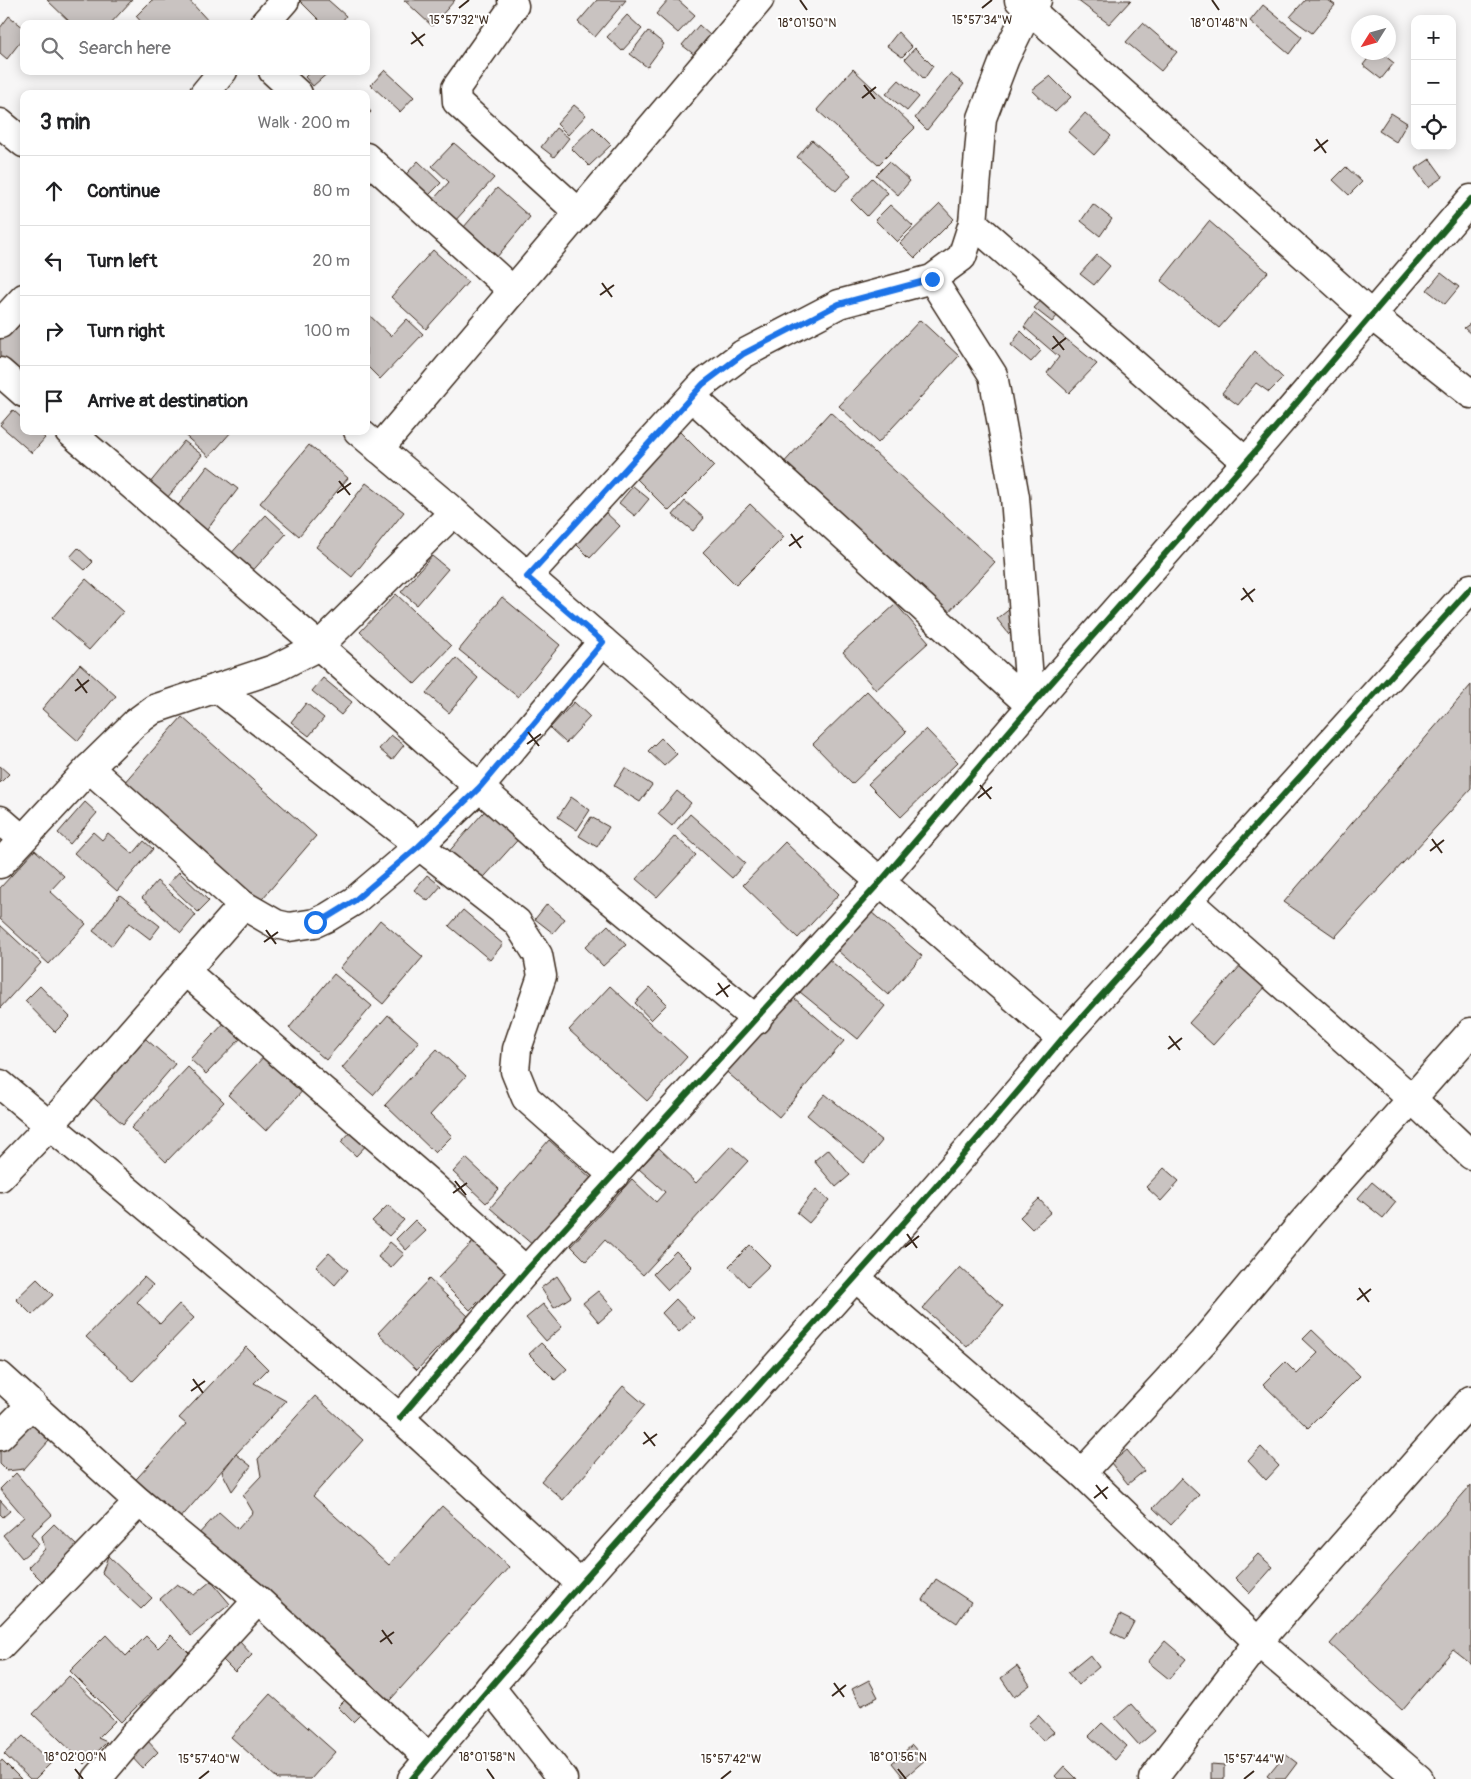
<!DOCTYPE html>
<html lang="en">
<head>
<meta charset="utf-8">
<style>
  body { margin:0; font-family:Pangolin,sans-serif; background:#f6f6f6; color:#202124 }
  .controls { position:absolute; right:15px; top:15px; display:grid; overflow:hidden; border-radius:10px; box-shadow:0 2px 12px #0003 }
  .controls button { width:45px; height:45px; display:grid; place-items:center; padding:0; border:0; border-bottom:1px solid #e0e0e0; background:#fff; color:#202124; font:25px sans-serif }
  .compass { position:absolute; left:1351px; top:15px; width:45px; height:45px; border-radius:50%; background:#fff; box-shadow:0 2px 12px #0003; rotate:233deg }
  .stop { position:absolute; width:15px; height:15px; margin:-11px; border:4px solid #1a73e8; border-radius:50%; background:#fff }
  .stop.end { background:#1a73e8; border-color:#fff; box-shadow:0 1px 5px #0008 }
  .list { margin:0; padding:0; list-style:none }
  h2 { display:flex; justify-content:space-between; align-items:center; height:65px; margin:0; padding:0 20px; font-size:21px }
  h2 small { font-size:16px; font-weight:400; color:#757577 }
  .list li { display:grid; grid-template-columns:32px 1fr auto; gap:15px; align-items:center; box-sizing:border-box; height:70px; padding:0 20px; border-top:1px solid #e0e0e0 }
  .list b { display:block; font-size:19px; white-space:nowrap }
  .list em { font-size:16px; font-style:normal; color:#757577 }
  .icon { flex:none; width:28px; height:28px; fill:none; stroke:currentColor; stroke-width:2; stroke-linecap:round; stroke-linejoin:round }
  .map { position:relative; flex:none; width:1471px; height:1779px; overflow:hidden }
  .search { position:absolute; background:#fff; box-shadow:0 2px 12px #0003; left:20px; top:20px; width:350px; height:55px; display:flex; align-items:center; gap:12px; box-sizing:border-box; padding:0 18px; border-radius:10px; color:#757577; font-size:19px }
  .panel { position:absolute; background:#fff; box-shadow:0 2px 12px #0003; left:20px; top:90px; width:350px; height:345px; border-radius:10px }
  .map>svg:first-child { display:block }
  .building { fill:#c9c3c1; stroke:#3b2a1e }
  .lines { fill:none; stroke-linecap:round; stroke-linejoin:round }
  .minor-casing { stroke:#3b2a1e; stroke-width:31 }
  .minor { stroke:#fff; stroke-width:28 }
  .cycleway-casing { stroke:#fff; stroke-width:9 }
  .cycleway { stroke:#1b5e20; stroke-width:6 }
  .route { stroke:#1a73e8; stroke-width:6 }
  .ticks { fill:none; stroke:#3b2a1e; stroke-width:2 }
  .ticks-label { font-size:12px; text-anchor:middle; fill:#3b2a1e; stroke:#fff; stroke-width:4; stroke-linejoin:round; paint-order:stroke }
</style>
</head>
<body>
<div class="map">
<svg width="1471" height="1779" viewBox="0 0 1471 1779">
  <rect width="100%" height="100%" fill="#f7f6f6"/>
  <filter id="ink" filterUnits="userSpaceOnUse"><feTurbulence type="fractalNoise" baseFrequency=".02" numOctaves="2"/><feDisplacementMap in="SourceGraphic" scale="10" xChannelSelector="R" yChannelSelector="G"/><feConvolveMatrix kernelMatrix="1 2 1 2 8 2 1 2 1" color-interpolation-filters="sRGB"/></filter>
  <g filter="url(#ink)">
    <g class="building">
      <polygon points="47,0 132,0 110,24 72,24"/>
      <polygon points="152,0 189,0 211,24 143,24 136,16"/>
      <polygon points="299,0 328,0 346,16 340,24 323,24"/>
      <polygon points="404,0 455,0 432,26"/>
      <polygon points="597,0 626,0 595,37 578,22"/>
      <polygon points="668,0 678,0 695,15 678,33 656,14"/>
      <polygon points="1077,0 1131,0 1109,24"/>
      <polygon points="1305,0 1328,0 1335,5 1312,33 1290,17"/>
      <polygon points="1263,5 1302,37 1289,54 1250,21"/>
      <polygon points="627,15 642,29 622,51 607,37"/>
      <polygon points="9,16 24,28 24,37 7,59 0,53 0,28"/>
      <polygon points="1143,23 1177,52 1161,71 1126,42"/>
      <polygon points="699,25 712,37 696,56 682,45"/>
      <polygon points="648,31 664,44 647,67 630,54"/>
      <polygon points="898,32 912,47 902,57 887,46"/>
      <polygon points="915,48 933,66 924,79 905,59"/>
      <polygon points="1373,52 1380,52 1394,63 1381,79 1363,65"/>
      <polygon points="853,69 915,128 878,165 817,110"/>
      <polygon points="385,70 414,97 400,112 371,85"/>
      <polygon points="311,71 330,71 313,86 305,77"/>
      <polygon points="950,74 964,84 927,130 915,118"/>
      <polygon points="1050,76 1071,97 1055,112 1032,90"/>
      <polygon points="899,80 919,97 907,111 886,94"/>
      <polygon points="574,105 586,115 568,135 557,124"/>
      <polygon points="366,106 371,112 366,117"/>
      <polygon points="1085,113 1111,136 1094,155 1068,132"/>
      <polygon points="1391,113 1407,123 1396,142 1379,131"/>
      <polygon points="593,127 611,145 589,166 571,148"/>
      <polygon points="556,128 569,138 554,157 541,147"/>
      <polygon points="812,140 851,175 836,191 797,157"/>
      <polygon points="454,143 494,178 454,222 432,201 449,182 432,166"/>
      <polygon points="1430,159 1443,177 1428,187 1415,169"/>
      <polygon points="418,161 441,183 423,201 400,181"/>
      <polygon points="889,162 910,181 898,195 876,175"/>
      <polygon points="1346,167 1362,182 1349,195 1333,180"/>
      <polygon points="872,178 888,193 867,216 851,200"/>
      <polygon points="497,188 530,217 492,263 458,234"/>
      <polygon points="940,204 954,219 915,258 900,243"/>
      <polygon points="1093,204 1112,219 1100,236 1081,221"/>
      <polygon points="890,205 913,226 897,242 875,220"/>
      <polygon points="1209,221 1268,272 1219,328 1161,281"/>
      <polygon points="433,250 468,282 426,329 391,297"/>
      <polygon points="1097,255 1110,266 1094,285 1080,274"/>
      <polygon points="1441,273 1459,287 1445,304 1427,290"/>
      <polygon points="1047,294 1063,309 1052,322 1034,308"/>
      <polygon points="24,299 24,375 0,360 0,328"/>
      <polygon points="366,312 391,336 407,319 423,334 380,379 366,365"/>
      <polygon points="1034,313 1097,364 1069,393 1047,373 1059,357 1024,327"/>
      <polygon points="920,320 959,356 878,443 839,406"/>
      <polygon points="1471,323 1471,334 1464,328"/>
      <polygon points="1021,331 1041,351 1031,362 1011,345"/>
      <polygon points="1255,351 1283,378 1269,392 1256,383 1238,405 1222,393"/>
      <polygon points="13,410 24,420 24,431 37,431 45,438 32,453 0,425"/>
      <polygon points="830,412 995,562 945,616 780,467"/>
      <polygon points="180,431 232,431 209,457"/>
      <polygon points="680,432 714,466 669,511 635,477"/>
      <polygon points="184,441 202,455 167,498 149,484"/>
      <polygon points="309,445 348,478 299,536 260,503"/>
      <polygon points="208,466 238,489 206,531 176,508"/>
      <polygon points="366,483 404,512 352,577 316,547"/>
      <polygon points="633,486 649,499 635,516 619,503"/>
      <polygon points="685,501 704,518 693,531 673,515"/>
      <polygon points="750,504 784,537 736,585 703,552"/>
      <polygon points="603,510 620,526 590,558 574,542"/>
      <polygon points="266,515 286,534 247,577 227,558"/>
      <polygon points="78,548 93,562 85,570 70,557"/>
      <polygon points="432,556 448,569 417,605 401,592"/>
      <polygon points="86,579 123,612 89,650 52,618"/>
      <polygon points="396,594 451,646 415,684 360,632"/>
      <polygon points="502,597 560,645 518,697 459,650"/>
      <polygon points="896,604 929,642 876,690 843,652"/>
      <polygon points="1016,604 1028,619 1009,634 997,619"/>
      <polygon points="456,658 478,678 449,713 426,693"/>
      <polygon points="80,664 116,696 78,741 42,709"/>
      <polygon points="323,678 352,702 341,715 312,691"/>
      <polygon points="1471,685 1471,789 1335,937 1284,902"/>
      <polygon points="867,691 906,732 852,784 813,744"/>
      <polygon points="574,702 590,717 566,743 550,728"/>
      <polygon points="306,703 324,718 309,736 291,722"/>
      <polygon points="182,717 316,836 257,905 122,785"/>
      <polygon points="926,729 958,762 901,817 868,784"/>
      <polygon points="391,735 404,745 392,760 379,749"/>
      <polygon points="661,738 677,754 664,766 648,751"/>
      <polygon points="0,766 9,774 0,783"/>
      <polygon points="625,768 652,785 640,802 614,786"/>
      <polygon points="677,791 691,803 672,826 658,814"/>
      <polygon points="571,797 590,810 577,830 558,817"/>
      <polygon points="85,802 97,813 70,844 58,833"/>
      <polygon points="490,805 523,834 477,885 445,856"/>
      <polygon points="690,814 745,863 732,878 677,829"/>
      <polygon points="591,817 609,827 597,847 579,836"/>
      <polygon points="93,832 102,840 108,833 133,854 144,841 153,849 117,891 74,853"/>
      <polygon points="675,836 696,855 657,897 636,879"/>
      <polygon points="785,842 839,894 798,938 743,885"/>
      <polygon points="35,850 64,876 50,891 86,924 49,964 0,919 0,888"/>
      <polygon points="179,872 209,901 198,912 168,884"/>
      <polygon points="427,875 441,886 428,901 414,890"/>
      <polygon points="157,881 196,915 181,933 142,898"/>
      <polygon points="120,895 160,926 150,939 129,923 112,946 93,931"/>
      <polygon points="547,904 565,919 553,933 535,919"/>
      <polygon points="863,905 922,956 888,995 829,943"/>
      <polygon points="463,910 503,944 490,960 449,926"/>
      <polygon points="380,920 423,957 383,1004 340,968"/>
      <polygon points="0,925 41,963 0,1008"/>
      <polygon points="608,925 626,945 603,966 585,947"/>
      <polygon points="827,958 885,1006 858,1039 800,992"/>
      <polygon points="1243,963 1268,984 1213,1045 1189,1023"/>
      <polygon points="334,974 372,1006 326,1060 289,1028"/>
      <polygon points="40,986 70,1017 55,1032 25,1001"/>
      <polygon points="610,986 687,1057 647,1101 569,1030"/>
      <polygon points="650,987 667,1004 651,1020 635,1003"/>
      <polygon points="787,992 844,1041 779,1117 722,1068"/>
      <polygon points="388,1015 419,1042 373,1095 342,1068"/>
      <polygon points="231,1016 247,1032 206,1074 190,1059"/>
      <polygon points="140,1034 175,1064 123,1124 88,1093"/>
      <polygon points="437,1049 466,1076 430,1115 452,1136 435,1153 385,1105"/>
      <polygon points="268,1052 306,1087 266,1131 228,1095"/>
      <polygon points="188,1067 224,1102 166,1162 131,1128"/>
      <polygon points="825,1094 882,1141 864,1163 807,1115"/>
      <polygon points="359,1123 374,1137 356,1156 341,1142"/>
      <polygon points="549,1140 592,1179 534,1246 490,1208"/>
      <polygon points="731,1146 748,1161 643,1275 605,1240 586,1261 571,1246 632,1179 656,1202 665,1192 639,1169 659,1148 696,1183"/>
      <polygon points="828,1149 850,1175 836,1187 814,1161"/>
      <polygon points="466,1158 499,1189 486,1203 453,1172"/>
      <polygon points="1164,1168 1179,1181 1161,1201 1146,1187"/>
      <polygon points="1372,1182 1396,1202 1383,1218 1358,1198"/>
      <polygon points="816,1189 829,1200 809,1223 797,1213"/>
      <polygon points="1039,1199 1051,1212 1032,1229 1020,1217"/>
      <polygon points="388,1205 404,1220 389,1236 372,1221"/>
      <polygon points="415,1220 426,1231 406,1250 396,1239"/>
      <polygon points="476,1239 509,1271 470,1310 438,1278"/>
      <polygon points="390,1242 404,1254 391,1268 378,1257"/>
      <polygon points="750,1245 770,1265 748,1286 729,1266"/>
      <polygon points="676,1251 692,1267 668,1290 653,1274"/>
      <polygon points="329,1253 348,1270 335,1285 316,1267"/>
      <polygon points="960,1267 1003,1306 967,1347 923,1308"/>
      <polygon points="557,1276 571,1297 554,1308 541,1288"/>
      <polygon points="144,1277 153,1285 137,1302 160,1324 179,1304 194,1318 133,1381 86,1337"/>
      <polygon points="37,1279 53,1295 32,1315 16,1299"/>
      <polygon points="429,1279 468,1316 417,1370 378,1333"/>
      <polygon points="598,1291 614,1309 599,1322 583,1303"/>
      <polygon points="676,1299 694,1318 679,1332 662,1313"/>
      <polygon points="543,1304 562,1327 546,1341 526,1318"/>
      <polygon points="1312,1330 1360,1376 1308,1428 1263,1384 1285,1362 1297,1374 1318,1353 1303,1339"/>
      <polygon points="541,1343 567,1369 555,1380 529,1354"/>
      <polygon points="246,1347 268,1369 254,1383 286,1401 236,1454 173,1527 129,1487 186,1424 179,1418"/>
      <polygon points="623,1386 645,1405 563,1500 541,1481"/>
      <polygon points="315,1396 363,1440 313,1496 389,1565 442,1506 509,1567 383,1708 195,1538 219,1512 238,1529 253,1512 243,1495 261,1476 258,1459"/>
      <polygon points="27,1420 49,1441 24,1469 7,1471 0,1464 0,1449"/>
      <polygon points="1261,1447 1279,1466 1266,1480 1248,1461"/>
      <polygon points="1127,1450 1144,1471 1128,1484 1111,1463"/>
      <polygon points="236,1454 251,1466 232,1491 222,1472"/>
      <polygon points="16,1473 52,1515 31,1534 39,1544 22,1558 3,1535 24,1517 0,1489"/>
      <polygon points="1181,1478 1199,1495 1171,1525 1153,1508"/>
      <polygon points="1471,1485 1471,1664 1453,1650 1402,1710 1330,1644"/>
      <polygon points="0,1500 10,1511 3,1517 0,1514"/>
      <polygon points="54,1524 77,1546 42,1581 28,1567 45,1549 42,1536"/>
      <polygon points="1258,1554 1273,1567 1250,1593 1235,1578"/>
      <polygon points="108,1556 152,1598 141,1609 102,1573"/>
      <polygon points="936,1579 971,1602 957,1623 923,1600"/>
      <polygon points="211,1581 230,1604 191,1636 160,1599 177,1584 194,1595"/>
      <polygon points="1120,1615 1134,1622 1125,1639 1111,1632"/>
      <polygon points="106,1635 126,1656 146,1636 158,1648 171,1635 190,1654 121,1722 70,1671"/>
      <polygon points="1165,1641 1186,1659 1169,1679 1148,1662"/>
      <polygon points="240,1642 252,1655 235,1672 222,1659"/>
      <polygon points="1090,1655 1099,1667 1078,1685 1068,1673"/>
      <polygon points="1017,1666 1030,1685 1014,1697 1001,1678"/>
      <polygon points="69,1676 115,1721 98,1738 107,1742 85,1764 33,1714"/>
      <polygon points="869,1680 878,1697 861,1706 852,1689"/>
      <polygon points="270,1694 335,1752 311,1779 278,1779 231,1737"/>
      <polygon points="350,1695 365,1710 353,1722 338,1707"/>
      <polygon points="1131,1704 1155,1731 1139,1745 1115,1718"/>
      <polygon points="1038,1715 1054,1732 1043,1741 1028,1724"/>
      <polygon points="1102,1723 1127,1746 1115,1760 1089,1736"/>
      <polygon points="23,1736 51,1763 35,1779 30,1779 4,1754"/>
      <polygon points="146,1739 158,1752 142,1768 129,1754"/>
      <polygon points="912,1745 925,1760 904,1778 892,1763"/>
      <polygon points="1285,1754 1297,1763 1285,1779 1271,1779 1267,1776"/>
      <polygon points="2,1760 21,1779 0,1779 0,1763"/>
      <polygon points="1211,1764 1224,1765 1224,1779 1211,1779"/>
      <polygon points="1064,1766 1077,1779 1058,1779 1055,1776"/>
    </g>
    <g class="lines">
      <g class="minor-casing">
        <g id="minor">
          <polyline points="512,0 514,6 456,88 457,102 579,213"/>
          <polyline points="1019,0 1371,315 1471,394"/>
          <polyline points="264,24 285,0"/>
          <polyline points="273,71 298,94"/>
          <polyline points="204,94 223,71"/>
          <polyline points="0,123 24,143"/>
          <polyline points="366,157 513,291"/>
          <polyline points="973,223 1246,462"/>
          <polyline points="932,279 993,375 1015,497 1031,706"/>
          <polyline points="0,324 24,298"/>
          <polyline points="0,372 24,393"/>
          <polyline points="692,397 1031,706"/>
          <polyline points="69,431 319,646 564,862 757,1020"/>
          <polyline points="358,431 454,512 1062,1039"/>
          <polyline points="379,449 759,0"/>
          <polyline points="527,577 703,384 743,354 839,304 932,279 962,257 973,223 982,118 1005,58 1029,9 1037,0"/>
          <polyline points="217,688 517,922 538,955 542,976 517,1049 515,1071 526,1098 614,1176"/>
          <polyline points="89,768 243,905 276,924 289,927 315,923 328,917 354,901 419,846 480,787 603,641"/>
          <polyline points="0,820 22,839"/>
          <polyline points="0,864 89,768 135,723 154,709 274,669 319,646 454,512"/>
          <polyline points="1188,901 1412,1099 1471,1155"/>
          <polyline points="185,971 427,1181 526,1271"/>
          <polyline points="0,1084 400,1418 580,1583"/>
          <polyline points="0,1177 50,1125 243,905"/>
          <polyline points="855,1277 1082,1473 1258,1642 1419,1779"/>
          <polyline points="0,1376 139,1502 258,1600 429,1758"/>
          <polyline points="400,1418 526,1271 881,881 1031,706 1246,462 1471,199"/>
          <polyline points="0,1436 32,1404"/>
          <polyline points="1082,1473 1203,1342 1303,1222 1471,1032"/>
          <polyline points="0,1646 139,1502"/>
          <polyline points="490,1687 563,1779"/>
          <polyline points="97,1779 130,1740 258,1600"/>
          <path d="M412 1779C623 1527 852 1291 1062 1039L1471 588"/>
          <polyline points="1153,1779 1258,1642 1471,1400"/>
        </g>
      </g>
      <use href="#minor" class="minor"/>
      <g class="cycleway-casing">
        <g id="cycleway">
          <polyline points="400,1418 526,1271 881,881 1031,706 1246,462 1471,199"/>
          <path d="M412 1779C623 1527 852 1291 1062 1039L1471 588"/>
        </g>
      </g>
      <use href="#cycleway" class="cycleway"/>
    </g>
  </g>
  <g class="lines" filter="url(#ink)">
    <polyline class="route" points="315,922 328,917 354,901 419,846 480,787 603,642 527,577 703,384 743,354 839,304 932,279"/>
  </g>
  <path class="ticks" d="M800 0 807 10M1212 0 1219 10M459 8 469 0M982 8 992 0M412 32 423 46M411 44 425 34M864 85 875 99M862 98 876 87M1316 139 1326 153M1314 151 1328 140M602 283 612 297M600 295 614 285M1053 336 1064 350M1052 349 1066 338M339 481 350 495M337 493 351 483M791 534 801 548M789 546 803 536M1243 588 1253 602M1241 600 1255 589M77 679 87 693M75 691 89 680M528 732 539 746M527 744 541 734M980 785 991 799M978 798 992 787M1432 839 1442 853M1430 851 1444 840M266 930 276 944M264 942 278 932M718 983 728 997M716 995 730 985M1169 1036 1180 1050M1168 1049 1182 1038M455 1181 466 1195M453 1193 467 1183M907 1234 917 1248M905 1247 919 1236M1359 1288 1369 1302M1357 1300 1371 1289M193 1379 203 1393M191 1391 205 1381M644 1432 655 1446M643 1444 657 1434M1096 1485 1107 1499M1094 1498 1108 1487M382 1630 392 1644M380 1642 394 1632M834 1683 844 1697M832 1696 846 1685M75 1769 83 1779M487 1769 494 1779M898 1769 906 1779M199 1779 209 1771M721 1779 731 1771M1244 1779 1254 1771"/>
  <g class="ticks-label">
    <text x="459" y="24">15°57'32"W</text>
    <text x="982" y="24">15°57'34"W</text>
    <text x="807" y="27">18°01'50"N</text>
    <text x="1219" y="27">18°01'48"N</text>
    <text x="75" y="1761">18°02'00"N</text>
    <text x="487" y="1761">18°01'58"N</text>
    <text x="898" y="1761">18°01'56"N</text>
    <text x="209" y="1763">15°57'40"W</text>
    <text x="731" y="1763">15°57'42"W</text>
    <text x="1254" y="1763">15°57'44"W</text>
  </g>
</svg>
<div class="controls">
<button>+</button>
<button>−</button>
<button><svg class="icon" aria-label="locate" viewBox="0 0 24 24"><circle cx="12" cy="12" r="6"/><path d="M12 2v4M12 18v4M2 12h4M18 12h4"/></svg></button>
</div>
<svg class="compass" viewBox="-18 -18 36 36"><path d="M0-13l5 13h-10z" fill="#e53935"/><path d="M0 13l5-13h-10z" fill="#757577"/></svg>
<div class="stop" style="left:315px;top:922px"></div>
<div class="stop end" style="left:932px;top:279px"></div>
<div class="search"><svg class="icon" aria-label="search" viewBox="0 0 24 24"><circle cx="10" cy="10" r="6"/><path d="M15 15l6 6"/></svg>Search here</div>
<section class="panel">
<h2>3 min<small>Walk · 200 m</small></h2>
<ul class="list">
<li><svg class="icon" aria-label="ahead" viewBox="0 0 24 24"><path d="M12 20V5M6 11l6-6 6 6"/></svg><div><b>Continue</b></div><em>80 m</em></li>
<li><svg class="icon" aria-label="left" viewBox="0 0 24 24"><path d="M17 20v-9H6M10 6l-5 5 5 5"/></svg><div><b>Turn left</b></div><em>20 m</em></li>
<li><svg class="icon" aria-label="right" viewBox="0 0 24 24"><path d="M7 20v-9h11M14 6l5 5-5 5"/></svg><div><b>Turn right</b></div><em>100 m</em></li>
<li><svg class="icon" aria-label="arrive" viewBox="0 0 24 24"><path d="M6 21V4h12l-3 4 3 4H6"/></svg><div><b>Arrive at destination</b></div></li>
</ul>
</section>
</div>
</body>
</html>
